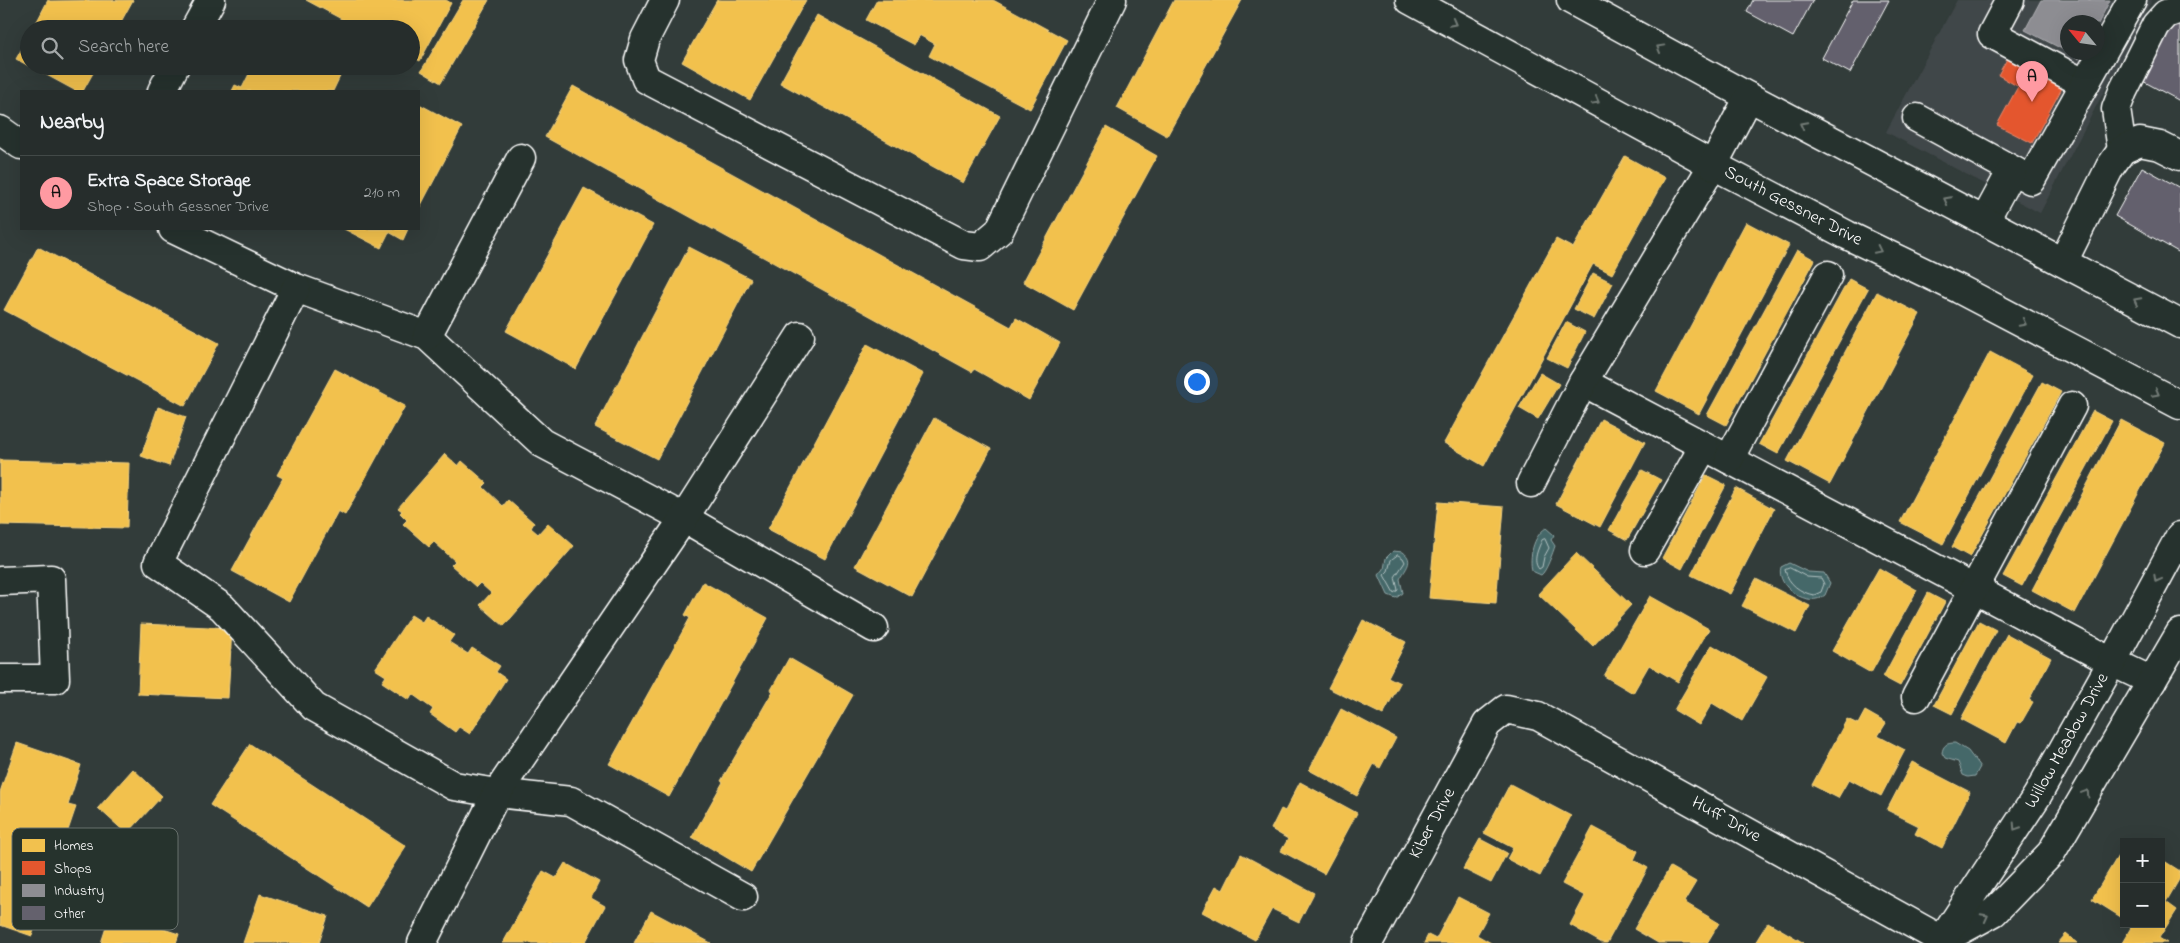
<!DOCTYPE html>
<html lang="en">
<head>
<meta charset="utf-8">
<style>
  body { margin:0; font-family:"Indie Flower",sans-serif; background:#2e3534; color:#f1f3f6 }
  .controls { position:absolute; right:15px; bottom:15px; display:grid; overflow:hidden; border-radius:0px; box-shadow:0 5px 20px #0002 }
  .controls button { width:45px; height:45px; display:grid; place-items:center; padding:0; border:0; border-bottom:1px solid #424948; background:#262d2c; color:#f1f3f6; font:25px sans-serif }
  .compass { position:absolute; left:2060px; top:15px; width:45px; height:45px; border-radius:50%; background:#262d2c; box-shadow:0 5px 20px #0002; rotate:299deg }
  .you { position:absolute; left:1196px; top:381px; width:18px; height:18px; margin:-12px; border:4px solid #fff; border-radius:50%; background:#1a73e8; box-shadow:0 0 0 8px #1a73e833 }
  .badge { display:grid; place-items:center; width:32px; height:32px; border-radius:50%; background:#ff9aa2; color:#111; font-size:16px; font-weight:700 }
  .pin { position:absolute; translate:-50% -41px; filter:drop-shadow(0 1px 2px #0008) }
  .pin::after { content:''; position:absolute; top:26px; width:18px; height:15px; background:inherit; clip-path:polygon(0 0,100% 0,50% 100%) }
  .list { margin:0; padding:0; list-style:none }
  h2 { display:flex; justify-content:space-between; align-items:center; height:65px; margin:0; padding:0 20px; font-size:21px }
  h2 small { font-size:16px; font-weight:400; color:#a4a8a9 }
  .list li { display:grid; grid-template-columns:32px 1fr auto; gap:15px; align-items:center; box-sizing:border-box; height:75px; padding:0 20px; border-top:1px solid #424948 }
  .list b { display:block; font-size:19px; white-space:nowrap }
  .list p { margin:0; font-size:16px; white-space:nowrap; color:#a4a8a9 }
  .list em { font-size:16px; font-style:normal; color:#a4a8a9 }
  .icon { flex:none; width:28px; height:28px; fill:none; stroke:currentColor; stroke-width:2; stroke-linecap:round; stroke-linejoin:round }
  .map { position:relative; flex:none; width:2180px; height:943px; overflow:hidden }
  .search { position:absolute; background:#262d2c; box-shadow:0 5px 20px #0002; left:20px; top:20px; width:400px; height:55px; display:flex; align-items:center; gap:12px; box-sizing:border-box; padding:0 18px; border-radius:28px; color:#a4a8a9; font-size:19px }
  .panel { position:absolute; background:#262d2c; box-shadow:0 5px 20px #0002; left:20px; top:90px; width:400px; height:140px; border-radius:0px }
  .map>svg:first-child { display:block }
  .built { fill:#414749; fill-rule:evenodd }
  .water { fill:#446869; stroke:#8fa4a5 }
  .homes { fill:#f2c14e; stroke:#f6d483 }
  .shops { fill:#e4572e; stroke:#ec896d }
  .industry { fill:#8d8d92; stroke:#afafb3 }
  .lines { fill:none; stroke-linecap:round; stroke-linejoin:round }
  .shore { stroke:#b4c3c3; stroke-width:1 }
  .building { fill:#64616d; stroke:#fff }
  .minor-casing { stroke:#fff; stroke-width:31 }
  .major-casing { stroke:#fff; stroke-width:31 }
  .minor { stroke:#26332d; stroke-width:28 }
  .major { stroke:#26332d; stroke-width:28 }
  .oneway { stroke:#727a76 }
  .labels { text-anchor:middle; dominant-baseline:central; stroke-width:5; stroke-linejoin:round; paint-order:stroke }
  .street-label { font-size:18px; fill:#fff; stroke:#26332d }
  .key { fill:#26332d; stroke:#67706c; stroke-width:1 }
  .key-label { font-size:14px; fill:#fff }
</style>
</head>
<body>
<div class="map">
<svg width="2180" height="943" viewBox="0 0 2180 943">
  <rect width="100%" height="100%" fill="#323c3a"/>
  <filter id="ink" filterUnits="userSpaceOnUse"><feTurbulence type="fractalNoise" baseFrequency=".02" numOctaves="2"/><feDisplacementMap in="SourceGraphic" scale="10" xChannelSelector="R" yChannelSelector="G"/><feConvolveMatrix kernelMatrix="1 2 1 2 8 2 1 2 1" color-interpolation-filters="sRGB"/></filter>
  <g filter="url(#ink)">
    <path class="built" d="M1957 0H2152L2040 213 1886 132ZM2068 22H2098V52H2068Z"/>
    <g class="water">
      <path d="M1546 528 1554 535 1551 540 1555 546C1553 552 1546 572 1541 575L1532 571C1529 557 1533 536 1546 528Z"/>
      <path d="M1393 551 1403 552C1415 561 1405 569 1400 579L1403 593 1396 598 1388 595 1379 575 1384 569 1386 558Z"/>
      <path d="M1789 563 1808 572 1824 573 1830 583 1825 595C1809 609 1775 587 1781 567Z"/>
      <path d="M1955 743 1968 751 1980 767 1975 776 1968 777 1963 775 1958 762 1945 758 1942 753C1943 745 1947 743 1955 743Z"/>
    </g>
    <g class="homes">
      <polygon points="48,0 50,1 133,0 117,29 33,29"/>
      <polygon points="306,0 446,0 451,3 420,61 411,56 411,29 360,29"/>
      <polygon points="463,0 489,0 441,83 421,71"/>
      <polygon points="717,0 806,0 750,100 682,62"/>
      <polygon points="877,0 993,0 1067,40 1030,109 929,56 935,44 919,35 914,45 866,20"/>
      <polygon points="1174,0 1242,0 1167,136 1117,108"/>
      <polygon points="817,15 1000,116 963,183 780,83"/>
      <polygon points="277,20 295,29 272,29"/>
      <polygon points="29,36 29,66 16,59"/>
      <polygon points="30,66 97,66 83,91 76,91"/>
      <polygon points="253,66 345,66 333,91 232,91 235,85 242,88"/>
      <polygon points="573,86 1011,327 1016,318 1060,343 1029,400 974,369 972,372 545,137"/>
      <polygon points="419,104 462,127 419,209"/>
      <polygon points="1106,127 1157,156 1073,310 1023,282"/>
      <polygon points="1625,156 1665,178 1612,274 1593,264 1484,466 1444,443 1556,239 1573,248"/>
      <polygon points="584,188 653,225 576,369 506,331"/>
      <polygon points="1746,222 1789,245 1699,414 1656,391"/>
      <polygon points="344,229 408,229 403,240 389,232 381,248"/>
      <polygon points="38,247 219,343 185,406 4,310"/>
      <polygon points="689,247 751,279 657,459 595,427"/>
      <polygon points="1797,250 1815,260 1726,425 1707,415"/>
      <polygon points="1593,273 1613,283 1594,319 1574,309"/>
      <polygon points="1849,279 1868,289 1778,454 1759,444"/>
      <polygon points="1877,292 1920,314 1830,484 1787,461"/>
      <polygon points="1566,322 1585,332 1567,368 1547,358"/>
      <polygon points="867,344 923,374 825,559 768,529"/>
      <polygon points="1990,352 2033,375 1943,544 1900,522"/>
      <polygon points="335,369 405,406 345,515 338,511 289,602 232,571 283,478 277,475"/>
      <polygon points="1540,373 1559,384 1538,419 1519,408"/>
      <polygon points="2042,382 2061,392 1970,557 1952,547"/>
      <polygon points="158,407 186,417 169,466 141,456"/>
      <polygon points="2093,411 2112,421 2022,586 2003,576"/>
      <polygon points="934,418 991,449 912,597 855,566"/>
      <polygon points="1601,419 1645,442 1600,527 1556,504"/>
      <polygon points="2121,420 2165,443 2075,613 2032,590"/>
      <polygon points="445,454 458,466 462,461 487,483 483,487 503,506 508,500 534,523 531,528 538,534 548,523 574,546 504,626 480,605 491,593 480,583 476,587 451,565 455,561 434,542 429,547 403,524 407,520 400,513 402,511 398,508"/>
      <polygon points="0,460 129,463 127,528 0,525"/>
      <polygon points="1642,470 1661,480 1627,540 1609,530"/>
      <polygon points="1706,475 1726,485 1682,569 1662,558"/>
      <polygon points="1736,488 1774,509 1730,594 1691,575"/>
      <polygon points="1438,502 1504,507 1496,603 1429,598"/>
      <polygon points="1576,553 1631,605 1593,646 1538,594"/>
      <polygon points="1879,568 1917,590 1871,673 1832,651"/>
      <polygon points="1756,579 1810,606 1796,633 1742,606"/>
      <polygon points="703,582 768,618 669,797 609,764 690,618 685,615"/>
      <polygon points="1928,593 1945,602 1900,686 1883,677"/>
      <polygon points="1650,596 1709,629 1678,682 1649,665 1633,693 1604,676"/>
      <polygon points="411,615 422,622 426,616 454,635 449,642 468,654 472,648 500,666 496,672 506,679 470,734 459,727 455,732 430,714 433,709 412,694 409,700 382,682 386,676 375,669"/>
      <polygon points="1363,620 1406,642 1388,677 1400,683 1383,715 1328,688"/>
      <polygon points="1979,621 1996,630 1952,714 1934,705"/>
      <polygon points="141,624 232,628 228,698 138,694"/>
      <polygon points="2007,634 2051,658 2029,700 2033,702 2021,723 2017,722 2006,743 1961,719"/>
      <polygon points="1712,645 1767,677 1742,721 1712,703 1699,725 1674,710"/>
      <polygon points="789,658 853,695 751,872 692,837 723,782 721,781 773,691 771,690"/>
      <polygon points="1341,709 1396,738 1380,768 1374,764 1357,796 1309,770"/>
      <polygon points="1865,711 1886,723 1878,736 1905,750 1881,796 1849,779 1838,798 1812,785 1847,719 1858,724"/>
      <polygon points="17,743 81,765 68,805 76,807 32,936 0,925 0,792"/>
      <polygon points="250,744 406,846 367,907 210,805"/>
      <polygon points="1912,762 1970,792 1942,848 1915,834 1919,826 1887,810"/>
      <polygon points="133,769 162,796 127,834 98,808"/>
      <polygon points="1300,782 1357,813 1324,874 1281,851 1288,839 1271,829 1281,809 1285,811"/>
      <polygon points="1510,784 1571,816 1540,876 1507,859 1513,848 1484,833"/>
      <polygon points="1593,827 1638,851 1634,860 1648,868 1607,943 1602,943 1570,925 1585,896 1562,884"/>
      <polygon points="1480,839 1507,853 1491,883 1463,869"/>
      <polygon points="2124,846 2124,919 2092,899"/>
      <polygon points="1241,854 1314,893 1299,922 1272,909 1255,940 1202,912 1216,886 1223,890"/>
      <polygon points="2161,859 2180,871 2180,878 2166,902 2177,910 2159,938 2167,943 2122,943 2133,924 2161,924"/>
      <polygon points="565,863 599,882 591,898 605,906 585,943 503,943 543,871 556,878"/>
      <polygon points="1670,867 1696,882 1684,902 1719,923 1707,943 1658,943 1634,929"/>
      <polygon points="260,894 328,916 319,943 243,943"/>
      <polygon points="1458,897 1489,913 1477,935 1491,943 1424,943 1428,935 1436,939"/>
      <polygon points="651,911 711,943 634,943"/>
      <polygon points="111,912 179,934 176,943 101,943"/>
      <polygon points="1768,922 1804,943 1755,943"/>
      <polygon points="2066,934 2077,943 2058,943"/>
    </g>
    <g class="shops">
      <polygon points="2011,52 2030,63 2017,86 1998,75"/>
      <polygon points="2032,61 2067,79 2032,143 1997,125"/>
    </g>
    <g class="industry">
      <polygon points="2041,0 2110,0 2098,24 2068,22 2068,52 2025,30"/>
      <polygon points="2068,52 2083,52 2079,59"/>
    </g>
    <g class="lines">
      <g class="shore">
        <path d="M1545 539 1549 548 1544 557 1542 567 1539 569C1532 561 1538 549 1542 540Z"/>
        <polygon points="1398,555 1403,558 1405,562 1395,577 1398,590 1394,593 1384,575 1388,571 1391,560"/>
        <path d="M1790 568 1807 577 1821 578 1824 584 1821 592 1814 595C1801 593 1788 584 1785 570Z"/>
      </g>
    </g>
    <g class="building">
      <polygon points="1753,0 1813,0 1793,37 1747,12"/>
      <polygon points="1853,0 1889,0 1850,73 1822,58"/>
      <polygon points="2172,17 2180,21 2180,101 2139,79"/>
      <polygon points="2142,167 2180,188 2180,253 2115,216"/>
    </g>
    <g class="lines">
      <g class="minor-casing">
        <g id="minor">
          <polyline points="665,0 645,39 639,60 646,79 964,245 980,247 999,231 1112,0"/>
          <polyline points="2010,0 1992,34 2085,84"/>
          <polyline points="195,29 211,0"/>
          <polyline points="162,91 175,66"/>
          <polyline points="1917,118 2031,180 2132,0"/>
          <polyline points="0,130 21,145"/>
          <polyline points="2122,150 2116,109 2123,91 2156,25 2166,14 2180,9"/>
          <polyline points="1985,220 2012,170"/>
          <polyline points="173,229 296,288 427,336 542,443 684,518 874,628"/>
          <polyline points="2063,262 2110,167 2122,150 2140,142 2160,146 2180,156"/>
          <polyline points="296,288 158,563 222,607 314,707 454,786 497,793 571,801 743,897"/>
          <polyline points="427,336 521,158"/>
          <polyline points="1583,382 2112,662 2152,681"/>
          <polyline points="1729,459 1828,275"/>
          <polyline points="1531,483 1583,382 1713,165"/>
          <polyline points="1645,550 1704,446"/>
          <polyline points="0,581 51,579 55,679 0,679"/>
          <polyline points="1916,697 2072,406"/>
          <polyline points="1946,938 1994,912 2051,853 2180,633"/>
          <polyline points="422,943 497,793 684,518 800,336"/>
          <path id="s1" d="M1368 943 1487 724 1506 709 1538 716 1942 940"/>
          <path id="s2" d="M1940 943 2037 796 2112 662 2180 536"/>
        </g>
      </g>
      <g class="major-casing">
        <g id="major">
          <path id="s3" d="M1410 0 1713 165 1847 235 1959 289 2180 405"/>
          <polyline points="1571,0 1749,97 2180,324"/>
          <polyline points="1713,165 1749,97"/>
        </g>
      </g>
      <use href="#minor" class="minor"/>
      <use href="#major" class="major"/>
    </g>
    <defs><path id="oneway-chevron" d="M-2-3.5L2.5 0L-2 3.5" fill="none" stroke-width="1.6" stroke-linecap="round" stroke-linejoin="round" transform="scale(1.25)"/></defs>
    <g class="oneway">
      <use href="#oneway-chevron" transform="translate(1453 23) rotate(28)"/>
      <use href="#oneway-chevron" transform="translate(1660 48) rotate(-151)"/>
      <use href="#oneway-chevron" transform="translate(1596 101) rotate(29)"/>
      <use href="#oneway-chevron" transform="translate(1803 125) rotate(-152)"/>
      <use href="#oneway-chevron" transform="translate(1947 200) rotate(-152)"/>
      <use href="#oneway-chevron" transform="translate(1878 250) rotate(26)"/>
      <use href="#oneway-chevron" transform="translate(2137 301) rotate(-152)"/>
      <use href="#oneway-chevron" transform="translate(2023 323) rotate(28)"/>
      <use href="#oneway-chevron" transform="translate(2156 393) rotate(28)"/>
      <use href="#oneway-chevron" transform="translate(2157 579) rotate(118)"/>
      <use href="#oneway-chevron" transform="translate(2086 793) rotate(-59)"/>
      <use href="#oneway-chevron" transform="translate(2016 827) rotate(123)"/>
      <use href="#oneway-chevron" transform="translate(1985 917) rotate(-28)"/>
    </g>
  </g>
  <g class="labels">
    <g class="street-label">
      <text stroke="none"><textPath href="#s3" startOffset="435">South Gessner Drive</textPath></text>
      <text stroke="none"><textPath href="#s2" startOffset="239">Willow Meadow Drive</textPath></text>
      <text stroke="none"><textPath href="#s1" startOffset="521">Huff Drive</textPath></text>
      <text stroke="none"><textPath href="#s1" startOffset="136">Kiber Drive</textPath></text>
    </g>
  </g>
  <rect x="12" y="828" width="166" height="102" rx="8" class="key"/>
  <rect x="22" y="839" width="23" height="13" fill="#f2c14e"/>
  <rect x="22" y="861" width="23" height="14" fill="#e4572e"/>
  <rect x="22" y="884" width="23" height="13" fill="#8d8d92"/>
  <rect x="22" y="906" width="23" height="14" fill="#64616d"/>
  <g class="key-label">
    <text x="54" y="850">Homes</text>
    <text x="54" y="873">Shops</text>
    <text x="54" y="895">Industry</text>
    <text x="54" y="918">Other</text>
  </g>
</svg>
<div class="controls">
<button>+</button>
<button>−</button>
</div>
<svg class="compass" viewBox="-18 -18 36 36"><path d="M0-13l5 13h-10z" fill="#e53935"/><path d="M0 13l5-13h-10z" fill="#a4a8a9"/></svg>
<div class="you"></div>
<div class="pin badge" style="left:2032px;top:102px">A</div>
<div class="search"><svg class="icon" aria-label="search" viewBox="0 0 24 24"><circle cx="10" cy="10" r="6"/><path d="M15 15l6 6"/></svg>Search here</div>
<section class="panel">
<h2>Nearby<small></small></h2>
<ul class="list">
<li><span class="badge">A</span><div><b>Extra Space Storage</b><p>Shop · South Gessner Drive</p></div><em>210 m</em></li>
</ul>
</section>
</div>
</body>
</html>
